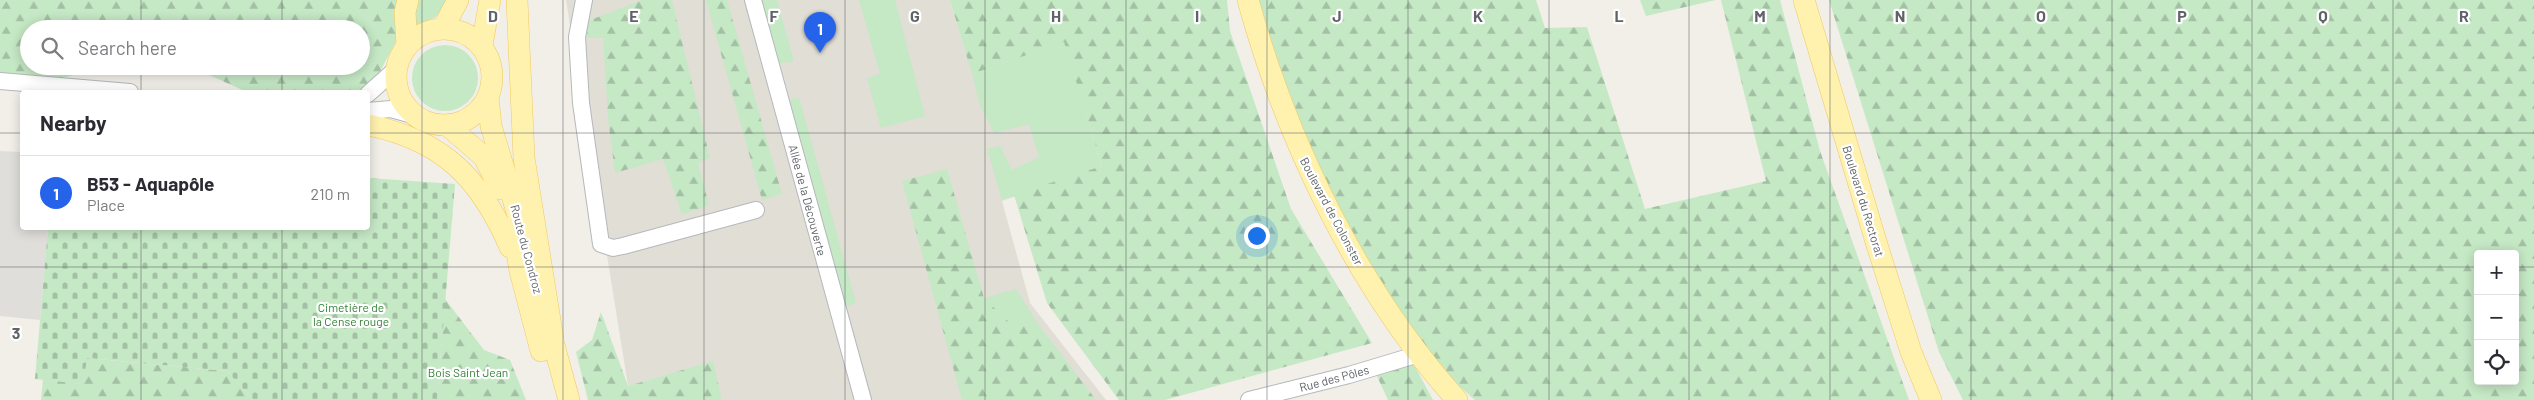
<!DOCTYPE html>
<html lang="en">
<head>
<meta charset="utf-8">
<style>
  body { margin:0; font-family:Barlow,sans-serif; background:#f7f7f7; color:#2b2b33 }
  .controls { position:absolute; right:15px; bottom:15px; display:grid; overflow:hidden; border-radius:5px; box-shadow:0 2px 12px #0003 }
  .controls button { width:45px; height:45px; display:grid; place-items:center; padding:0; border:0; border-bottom:1px solid #e1e1e2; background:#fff; color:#2b2b33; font:25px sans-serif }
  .you { position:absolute; left:1256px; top:235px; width:18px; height:18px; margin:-12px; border:4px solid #fff; border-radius:50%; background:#1a73e8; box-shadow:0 0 0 8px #1a73e833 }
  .badge { display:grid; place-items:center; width:32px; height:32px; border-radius:50%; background:#2563eb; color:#fff; font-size:16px; font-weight:700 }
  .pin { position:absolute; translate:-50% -41px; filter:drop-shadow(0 1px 2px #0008) }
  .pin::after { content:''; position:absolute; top:26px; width:18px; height:15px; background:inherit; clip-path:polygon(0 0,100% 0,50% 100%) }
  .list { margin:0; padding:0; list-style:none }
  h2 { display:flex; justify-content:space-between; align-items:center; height:65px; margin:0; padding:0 20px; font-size:21px }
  h2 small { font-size:16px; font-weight:400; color:#7c7c81 }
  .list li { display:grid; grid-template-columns:32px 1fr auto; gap:15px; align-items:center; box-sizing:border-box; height:75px; padding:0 20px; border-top:1px solid #e1e1e2 }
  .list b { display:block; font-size:19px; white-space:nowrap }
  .list p { margin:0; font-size:16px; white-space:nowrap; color:#7c7c81 }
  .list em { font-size:16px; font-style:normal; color:#7c7c81 }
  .icon { flex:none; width:28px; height:28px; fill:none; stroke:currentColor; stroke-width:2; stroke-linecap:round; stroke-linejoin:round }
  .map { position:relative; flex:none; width:2534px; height:400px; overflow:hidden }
  .search { position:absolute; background:#fff; box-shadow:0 2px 12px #0003; left:20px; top:20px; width:350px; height:55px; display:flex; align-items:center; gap:12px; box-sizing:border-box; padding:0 18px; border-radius:28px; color:#7c7c81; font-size:19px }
  .panel { position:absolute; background:#fff; box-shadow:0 2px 12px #0003; left:20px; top:90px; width:350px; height:140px; border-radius:5px }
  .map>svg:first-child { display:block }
  .industrial { fill:#e0deda }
  .education { fill:#e1ded6 }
  .green { fill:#c5e8c5 }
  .forest { fill:url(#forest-firs); fill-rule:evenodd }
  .cemetery { fill:url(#cemetery-stones) }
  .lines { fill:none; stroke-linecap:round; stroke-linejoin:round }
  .minor-casing { stroke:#b5b8bc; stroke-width:18 }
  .major-casing { stroke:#f2c960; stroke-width:22 }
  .minor { stroke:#fff; stroke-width:16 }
  .major { stroke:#fff2af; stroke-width:21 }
  .grid { fill:none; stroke:#5f6368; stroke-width:1; stroke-opacity:0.55 }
  .labels { text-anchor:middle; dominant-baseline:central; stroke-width:4.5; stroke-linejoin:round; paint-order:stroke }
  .street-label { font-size:12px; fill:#5f6368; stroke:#fff }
  .park-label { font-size:12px; fill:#348238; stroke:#fff }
  .grid-label { font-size:16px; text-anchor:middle; font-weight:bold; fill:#5f6368; stroke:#fff; stroke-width:4.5; stroke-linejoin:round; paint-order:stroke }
</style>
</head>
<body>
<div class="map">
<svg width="2534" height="400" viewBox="0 0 2534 400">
  <defs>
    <pattern id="forest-firs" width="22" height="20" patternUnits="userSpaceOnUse" patternTransform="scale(1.25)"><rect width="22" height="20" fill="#c5e8c5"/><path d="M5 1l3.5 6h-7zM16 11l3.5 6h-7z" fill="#a3c0a4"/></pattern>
    <pattern id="cemetery-stones" width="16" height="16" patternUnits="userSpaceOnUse" patternTransform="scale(1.25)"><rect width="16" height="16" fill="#c5e8c5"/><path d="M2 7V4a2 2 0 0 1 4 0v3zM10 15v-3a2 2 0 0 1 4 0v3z" fill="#a3c0a4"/></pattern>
  </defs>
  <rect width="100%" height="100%" fill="#f1efe8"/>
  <polygon class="industrial" points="0,151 22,152 22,228 48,228 40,320 0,316"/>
  <polygon class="education" points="566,0 950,0 972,73 1102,166 1002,201 1030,303 1106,400 722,400 712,362 628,386"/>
  <g class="green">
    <polygon points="415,0 453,0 434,18 414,26"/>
    <polygon points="758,0 777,0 794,61 777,64"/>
    <polygon points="859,0 895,0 925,116 881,128 867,78 880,74"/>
    <polygon points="1064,41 1102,166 1002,200 987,149 1000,146 1012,170 1039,157 1029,124 995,133 997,138 980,106 972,74"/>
    <circle cx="445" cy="78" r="33"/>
    <polygon points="799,97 856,303 843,307 786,101"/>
    <polygon points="1016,289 1039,325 1010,323 984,298"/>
  </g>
  <g class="forest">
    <polygon points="0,0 399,0 397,39 375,81 362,92 247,92 189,66 361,66 361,29 29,29 29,66 109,66 50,81 0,76"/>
    <polygon points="642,0 672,0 710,158 698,163 709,205 682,215 663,159 615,173 608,118 603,38 587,38 585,22"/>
    <polygon points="706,0 727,0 782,194 762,200"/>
    <polygon points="950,0 1227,0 1230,31 1291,209 1372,343 1165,400 1119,400 1047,303 1014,195 1102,166 1064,42 972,74"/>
    <polygon points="1254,0 1536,0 1545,28 1587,27 1645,209 1766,181 1721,0 1780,0 1820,151 1909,400 1475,400 1421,353 1323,191"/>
    <polygon points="1640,0 1716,0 1646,16"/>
    <path d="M1829 0H2534V400H1963L1939 352ZM2478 254H2515V381H2478Z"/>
    <polygon points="947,169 984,298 1010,323 1039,325 1096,400 962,400 902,181"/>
    <polygon points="445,299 484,350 510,360 526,400 437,400"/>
    <polygon points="601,312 628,386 713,361 722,400 588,400 576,352 592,340"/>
    <polygon points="86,358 227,371 253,400 41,400 43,379 83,384"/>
    <polygon points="1412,361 1433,400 1388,400 1376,374"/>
  </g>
  <polygon class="cemetery" points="368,178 455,184 437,400 253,400 227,371 87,358 83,384 35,379 48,228 368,228"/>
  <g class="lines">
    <g class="minor-casing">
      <g id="minor">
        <polyline points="584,0 577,37 581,103 601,244 613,248 623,246 756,210"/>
        <polyline points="753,0 863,400"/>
        <polyline points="0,81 130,92"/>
        <polyline points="368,94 396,69"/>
        <polyline points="368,111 391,109 416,116"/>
        <polyline points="1249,400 1349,375 1419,354"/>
      </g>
    </g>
    <g class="major-casing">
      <g id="major">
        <polyline points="517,0 524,158 553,339"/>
        <path d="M1248 0C1287 142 1358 290 1457 400"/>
        <polyline points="1804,0 1877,245 1911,352 1931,400"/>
        <polyline points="443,28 458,0"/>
        <circle cx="444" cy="77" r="48"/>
        <polyline points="482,45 490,0"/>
        <polyline points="407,46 405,12 408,0"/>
        <polyline points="488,97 491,126 526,242"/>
        <path d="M368 125C443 140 480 178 510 247"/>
        <polyline points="447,125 484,157 500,189"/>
        <polyline points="513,227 520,271 541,351"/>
        <polyline points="549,327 569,400"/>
      </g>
    </g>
    <use href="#minor" class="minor"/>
    <use href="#major" class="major"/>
  </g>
  <path class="grid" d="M141 0V29M282 0V29M422 0V400M563 0V400M704 0V400M845 0V400M985 0V400M1126 0V400M1267 0V400M1408 0V400M1549 0V400M1689 0V400M1830 0V400M1971 0V400M2112 0V400M2252 0V400M2393 0V400M141 66V92M282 66V92M0 133H22M368 133H2534M141 228V400M282 228V400M0 267H2478M2515 267H2534"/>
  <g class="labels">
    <g class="street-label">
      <text transform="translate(808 200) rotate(75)">Allée de la Découverte</text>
      <text transform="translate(1864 201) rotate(73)">Boulevard du Rectorat</text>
      <text transform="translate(1332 211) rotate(62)">Boulevard de Colonster</text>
      <text transform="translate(527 249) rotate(75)">Route du Condroz</text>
      <text transform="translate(1334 378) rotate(-15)">Rue des Pôles</text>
    </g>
    <g class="park-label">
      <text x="351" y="307">Cimetière de<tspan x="351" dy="14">la Cense rouge</tspan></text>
      <text x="468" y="372">Bois Saint Jean</text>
    </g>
  </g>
  <g class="grid-label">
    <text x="493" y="22">D</text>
    <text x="634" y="22">E</text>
    <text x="774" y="22">F</text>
    <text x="915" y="22">G</text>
    <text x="1056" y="22">H</text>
    <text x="1197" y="22">I</text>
    <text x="1337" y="22">J</text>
    <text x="1478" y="22">K</text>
    <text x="1619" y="22">L</text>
    <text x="1760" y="22">M</text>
    <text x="1900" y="22">N</text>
    <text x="2041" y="22">O</text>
    <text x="2182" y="22">P</text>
    <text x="2323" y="22">Q</text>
    <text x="2464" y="22">R</text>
    <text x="16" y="339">3</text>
  </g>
</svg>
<div class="controls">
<button>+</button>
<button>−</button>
<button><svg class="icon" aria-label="locate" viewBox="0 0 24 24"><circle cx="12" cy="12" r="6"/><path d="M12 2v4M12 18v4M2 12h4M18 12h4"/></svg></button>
</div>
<div class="you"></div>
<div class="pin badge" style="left:820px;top:53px">1</div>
<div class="search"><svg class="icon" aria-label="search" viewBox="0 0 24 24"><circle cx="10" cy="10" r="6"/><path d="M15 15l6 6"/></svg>Search here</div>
<section class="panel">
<h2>Nearby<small></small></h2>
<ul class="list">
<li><span class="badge">1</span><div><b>B53 - Aquapôle</b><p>Place</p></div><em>210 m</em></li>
</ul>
</section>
</div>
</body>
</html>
